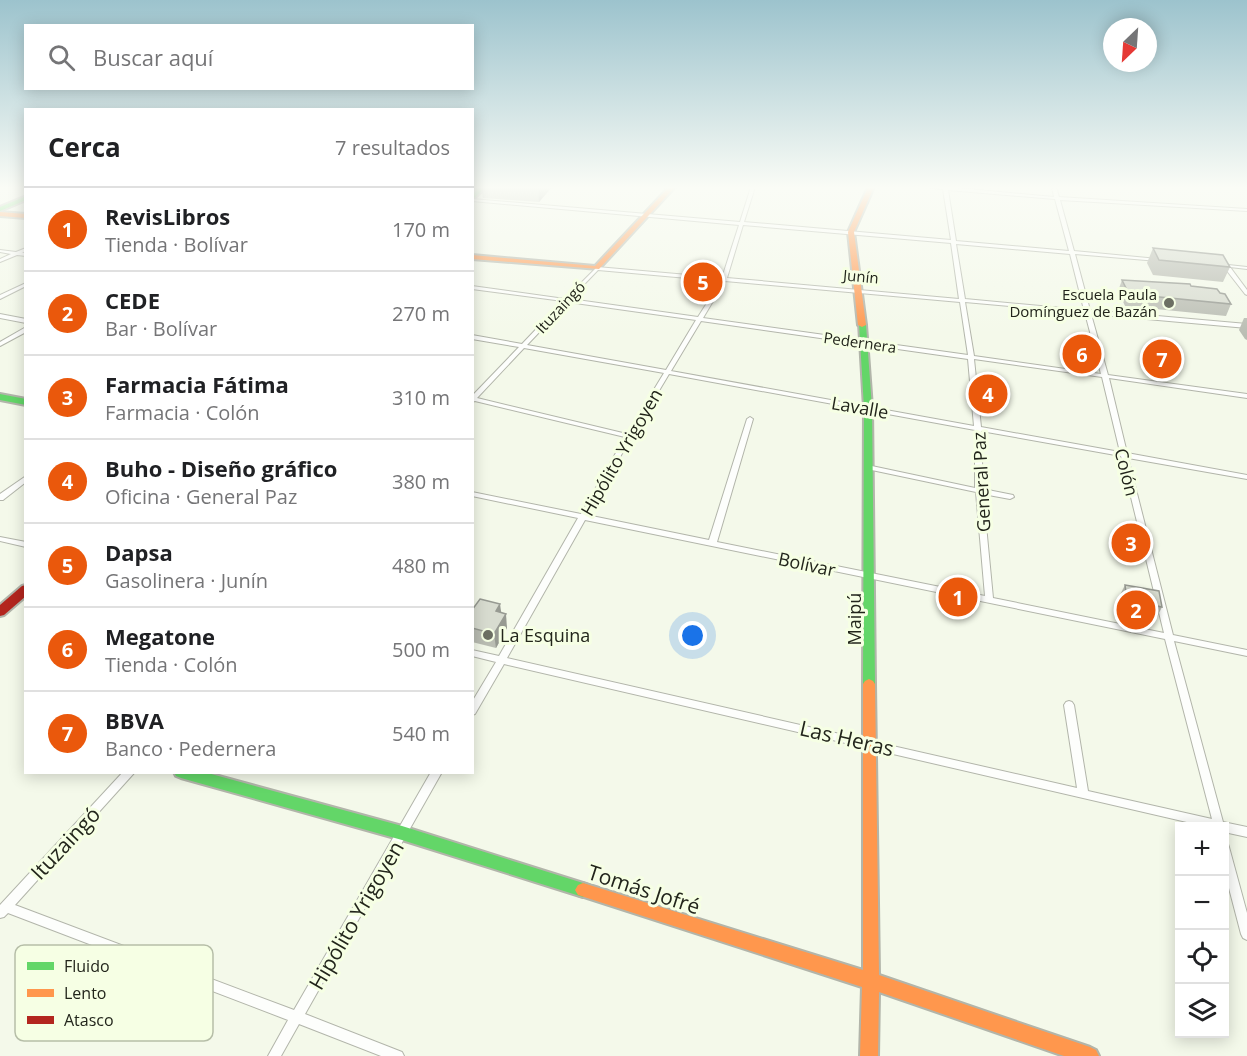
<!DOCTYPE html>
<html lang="es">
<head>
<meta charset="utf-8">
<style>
  body { margin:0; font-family:"Open Sans",sans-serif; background:#f6f6f6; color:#202124 }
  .controls { position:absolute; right:18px; bottom:18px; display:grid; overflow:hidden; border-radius:0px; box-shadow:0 3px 15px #0003 }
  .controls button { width:54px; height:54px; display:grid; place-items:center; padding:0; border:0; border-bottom:2px solid #e0e0e0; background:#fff; color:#202124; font:30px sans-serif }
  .compass { position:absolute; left:1103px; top:18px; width:54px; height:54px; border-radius:50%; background:#fff; box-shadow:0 3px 15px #0003; rotate:205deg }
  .you { position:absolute; left:693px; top:636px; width:21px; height:21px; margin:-15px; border:4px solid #fff; border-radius:50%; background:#1a73e8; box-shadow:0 0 0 9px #1a73e833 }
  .badge { display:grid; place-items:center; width:39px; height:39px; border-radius:50%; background:#ea580c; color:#fff; font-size:20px; font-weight:700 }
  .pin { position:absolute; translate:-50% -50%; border:3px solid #fff; box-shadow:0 2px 6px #0006 }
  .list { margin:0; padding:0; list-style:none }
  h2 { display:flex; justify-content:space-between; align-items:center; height:78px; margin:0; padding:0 24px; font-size:26px }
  h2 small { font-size:20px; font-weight:400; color:#757577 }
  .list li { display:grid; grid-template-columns:39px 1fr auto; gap:18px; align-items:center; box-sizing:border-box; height:84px; padding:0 24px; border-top:2px solid #e0e0e0 }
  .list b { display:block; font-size:22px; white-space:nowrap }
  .list p { margin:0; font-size:20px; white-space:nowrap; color:#757577 }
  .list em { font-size:20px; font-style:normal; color:#757577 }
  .icon { flex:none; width:33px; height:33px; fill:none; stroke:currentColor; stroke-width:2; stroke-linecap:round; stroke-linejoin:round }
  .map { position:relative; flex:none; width:1247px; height:1056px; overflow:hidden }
  .search { position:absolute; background:#fff; box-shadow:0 3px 15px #0003; left:24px; top:24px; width:450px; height:66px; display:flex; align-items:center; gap:15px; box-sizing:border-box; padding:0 21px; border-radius:0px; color:#757577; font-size:22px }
  .panel { position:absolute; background:#fff; box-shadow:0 3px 15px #0003; left:24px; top:108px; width:450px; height:666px; border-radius:0px }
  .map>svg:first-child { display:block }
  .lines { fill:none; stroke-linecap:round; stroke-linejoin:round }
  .street-casing { stroke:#b2b5aa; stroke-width:2 }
  .fast-casing { stroke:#b2b5aa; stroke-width:4 }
  .slow-casing { stroke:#b2b5aa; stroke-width:4 }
  .jam-casing { stroke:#b2b5aa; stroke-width:4 }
  .street { fill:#fdfefc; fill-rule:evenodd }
  .fast { fill:#63d668; fill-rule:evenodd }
  .slow { fill:#ff974d; fill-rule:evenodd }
  .jam { fill:#b3261e; fill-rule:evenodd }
  .wall { fill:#babdb3 }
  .shaded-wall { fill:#979a92 }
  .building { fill:#d8dcd0; stroke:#979a92; stroke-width:1.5 }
  .poi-dot { fill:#6c6f63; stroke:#f6ffe4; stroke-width:2 }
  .labels { text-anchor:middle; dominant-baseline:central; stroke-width:6; stroke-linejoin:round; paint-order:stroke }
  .far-street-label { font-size:15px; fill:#22251b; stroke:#f6ffe4 }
  .far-poi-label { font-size:15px; fill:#22251b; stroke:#f6ffe4; text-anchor:end }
  .street-label { font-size:18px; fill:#22251b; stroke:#f6ffe4 }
  .poi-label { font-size:18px; fill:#22251b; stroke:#f6ffe4; text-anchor:start }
  .near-street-label { font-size:21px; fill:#22251b; stroke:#f6ffe4 }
  .key { fill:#f6ffe4; stroke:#b6bea8; stroke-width:1.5 }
  .key-label { font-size:16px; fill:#22251b }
</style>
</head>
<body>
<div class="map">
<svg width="1247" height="1056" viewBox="0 0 1247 1056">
  <rect width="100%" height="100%" fill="#f4f9ea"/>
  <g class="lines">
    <g class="street-casing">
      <g id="street">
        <path d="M751 187H755L744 222 951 240 943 189 932 188 930 187H947L1054 197 1052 187H1056L1059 197 1247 209V211L1060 200 1074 251 1158 259 1160 260 1158 261 1075 254 1090 310 1247 324V328L1091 314 1108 375 1247 394V398L1109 378 1127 453 1247 475V479L1128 458 1173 635 1247 650V656L1174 641 1223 822 1247 827V837L1224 832V826H1204L504 664 475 714 472 715V702L496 662 472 656V650L499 656 578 518 472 496V492L581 514 625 437 475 401 472 402V396L519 347 472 339V335L522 344 563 301 472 289V286L565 299 597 267 722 278 739 225 472 201V199L740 222ZM948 190 1055 199 1069 251 956 241ZM743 225 951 243 959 299 727 278ZM956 244 1070 254 1084 310 965 299ZM598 270 721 281 698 317 570 299ZM725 281 960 302 968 355 703 318ZM568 302 696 320 666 370 527 345ZM965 302 1085 313 1101 374 974 356ZM701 321 968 359 974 426 671 371ZM524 348 664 373 627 434 477 398ZM974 359 1102 377 1120 452 981 427ZM669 374 975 430V488L867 465 864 467 867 469 976 492 985 596 717 542 753 419 750 417 747 419 709 540 587 515 632 436ZM981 431 1121 456 1164 633 993 598 983 494 1010 499 1014 497 1013 495 983 489ZM585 520 1165 639 1212 819 1088 791 1074 705 1072 702 1069 701 1066 702 1064 705 1077 788 507 658Z"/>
        <polygon points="26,248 26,251 22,253 26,253 26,256 17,255 0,262 0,259 11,254 0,252 0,250 16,252"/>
        <polygon points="1219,264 1247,267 1247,269 1230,267 1247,290 1247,295 1245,294 1224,267 1219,266"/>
        <polygon points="26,283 26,286 0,299 0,295"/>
        <polygon points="0,314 26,319 26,323 0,318"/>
        <polygon points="26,327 26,332 0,346 0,342"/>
        <polygon points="26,476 26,482 3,500 0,500 0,494"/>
        <polygon points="0,537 26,542 26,547 0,541"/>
        <polygon points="123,772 135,772 15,905 294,1010 431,772 442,772 305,1014 402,1052 404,1056 381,1056 299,1024 281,1056 268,1056 288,1020 8,913 4,917 0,918 0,905"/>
        <polygon points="1224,842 1228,844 1229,847 1247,913 1247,940 1243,938 1241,934 1224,869"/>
      </g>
    </g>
    <g class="fast-casing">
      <g id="fast">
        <polygon points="480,187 486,187 472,200 472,194"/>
        <polygon points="26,196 26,200 0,211 0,207"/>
        <polygon points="859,323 862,323 866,325 872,408 875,684 873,687 869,689 865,687 863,684 864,408"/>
        <polygon points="0,394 26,399 26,405 0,400"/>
        <polygon points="174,772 204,772 402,826 583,883 588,885 591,890 588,895 583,897 402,840 181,778 176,776"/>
      </g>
    </g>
    <g class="slow-casing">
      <g id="slow">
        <polygon points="669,187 675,187 599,269 472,259 472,255 595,266"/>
        <polygon points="868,187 874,187 854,232 866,325 862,327 858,325 848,232"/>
        <polygon points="0,212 26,214 26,218 0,216"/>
        <polygon points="869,679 873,681 875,684 879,975 1090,1047 1096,1050 1099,1056 1064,1056 879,992 878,1056 860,1056 862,987 578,895 575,890 578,885 583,883 863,970 863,684 865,681"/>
      </g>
    </g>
    <g class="jam-casing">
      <polygon id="jam" points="26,585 26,596 4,615 0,616 0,605 22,586"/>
    </g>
    <use href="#street" class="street"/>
    <use href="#fast" class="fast"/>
    <use href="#slow" class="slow"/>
    <use href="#jam" class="jam"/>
  </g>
  <g class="wall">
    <polygon points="481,187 552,187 539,202 483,198"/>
    <polygon points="1153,248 1230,267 1223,282 1153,275 1147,263"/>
    <polygon points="1122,280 1191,286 1220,293 1231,304 1226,316 1125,306 1118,291"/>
    <polygon points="1244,318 1247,318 1247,340 1245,339 1239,330"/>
    <polygon points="1125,585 1162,607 1155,621 1121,614 1118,599"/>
    <polygon points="472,610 501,612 507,628 496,648 472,642"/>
  </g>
  <g class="shaded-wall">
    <polygon points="540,187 552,187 539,202 538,189"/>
    <polygon points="500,604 502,618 496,611"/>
    <polygon points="506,614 507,628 496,648 494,634"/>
  </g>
  <g class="building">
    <polygon points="513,187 540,187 538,189"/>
    <polygon points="1153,248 1223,255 1230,267 1159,260"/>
    <polygon points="1122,280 1190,284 1191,286 1217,289 1220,293 1225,294 1231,304 1129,294"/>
    <polygon points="1125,585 1159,591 1162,607 1127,600"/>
    <polygon points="480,599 500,604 496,611 506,614 494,634 472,628 472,610"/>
  </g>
  <linearGradient id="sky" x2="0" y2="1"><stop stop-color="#9cc3cd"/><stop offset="0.56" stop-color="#fafcf6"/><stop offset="1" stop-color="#fafcf6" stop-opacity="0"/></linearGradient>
  <rect width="1247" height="335" fill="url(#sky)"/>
  <g class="poi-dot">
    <circle cx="1169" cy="303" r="6"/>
    <circle cx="488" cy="635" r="6"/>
  </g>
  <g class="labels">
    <g class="far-street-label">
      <text transform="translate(861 276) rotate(5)">Junín</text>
      <text transform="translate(560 307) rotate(-47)">Ituzaingó</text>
      <text transform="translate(860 342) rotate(8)">Pedernera</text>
    </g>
    <g class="far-poi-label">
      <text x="1157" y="294">Escuela Paula<tspan x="1157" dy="17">Domínguez de Bazán</tspan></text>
    </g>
    <g class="street-label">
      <text transform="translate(860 407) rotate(10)">Lavalle</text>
      <text transform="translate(621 452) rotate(-60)">Hipólito Yrigoyen</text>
      <text transform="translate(1127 472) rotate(76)">Colón</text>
      <text transform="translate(981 482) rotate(-93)">General Paz</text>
      <text transform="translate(807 564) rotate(12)">Bolívar</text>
      <text transform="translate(854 619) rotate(-90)">Maipú</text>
    </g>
    <g class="poi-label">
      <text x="500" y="635">La Esquina</text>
    </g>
    <g class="near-street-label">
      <text transform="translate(847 738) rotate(13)">Las Heras</text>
      <text transform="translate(65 843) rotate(-47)">Ituzaingó</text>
      <text transform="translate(644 889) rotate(18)">Tomás Jofré</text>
      <text transform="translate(356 915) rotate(-60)">Hipólito Yrigoyen</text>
    </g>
  </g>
  <rect x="15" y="945" width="198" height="96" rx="9" class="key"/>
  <rect x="27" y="962" width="27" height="8" fill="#63d668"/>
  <rect x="27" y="989" width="27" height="8" fill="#ff974d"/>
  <rect x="27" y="1016" width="27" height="8" fill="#b3261e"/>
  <g class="key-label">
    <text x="64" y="972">Fluido</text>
    <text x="64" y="999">Lento</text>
    <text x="64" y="1026">Atasco</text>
  </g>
</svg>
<div class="controls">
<button>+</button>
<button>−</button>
<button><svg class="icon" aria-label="locate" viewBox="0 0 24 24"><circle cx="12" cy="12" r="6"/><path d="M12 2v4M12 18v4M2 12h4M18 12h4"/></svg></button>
<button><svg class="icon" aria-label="layers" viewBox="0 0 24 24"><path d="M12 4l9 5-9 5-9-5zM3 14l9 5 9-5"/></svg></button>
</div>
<svg class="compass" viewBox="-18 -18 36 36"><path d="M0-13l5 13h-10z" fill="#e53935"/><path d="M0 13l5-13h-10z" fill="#757577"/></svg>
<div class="you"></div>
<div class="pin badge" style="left:958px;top:597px">1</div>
<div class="pin badge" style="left:1136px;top:610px">2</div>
<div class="pin badge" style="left:1131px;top:543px">3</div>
<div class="pin badge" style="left:988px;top:394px">4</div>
<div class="pin badge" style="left:703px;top:282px">5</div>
<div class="pin badge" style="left:1082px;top:354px">6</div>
<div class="pin badge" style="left:1162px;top:359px">7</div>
<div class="search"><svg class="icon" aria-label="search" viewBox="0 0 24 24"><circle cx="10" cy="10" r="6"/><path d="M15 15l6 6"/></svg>Buscar aquí</div>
<section class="panel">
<h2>Cerca<small>7 resultados</small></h2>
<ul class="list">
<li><span class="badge">1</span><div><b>RevisLibros</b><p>Tienda · Bolívar</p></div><em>170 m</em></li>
<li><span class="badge">2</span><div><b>CEDE</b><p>Bar · Bolívar</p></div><em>270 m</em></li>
<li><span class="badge">3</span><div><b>Farmacia Fátima</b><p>Farmacia · Colón</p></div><em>310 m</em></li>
<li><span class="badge">4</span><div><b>Buho - Diseño gráfico</b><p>Oficina · General Paz</p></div><em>380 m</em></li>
<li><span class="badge">5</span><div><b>Dapsa</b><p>Gasolinera · Junín</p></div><em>480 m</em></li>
<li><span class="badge">6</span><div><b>Megatone</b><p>Tienda · Colón</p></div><em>500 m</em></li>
<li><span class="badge">7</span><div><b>BBVA</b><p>Banco · Pedernera</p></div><em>540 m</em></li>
</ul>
</section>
</div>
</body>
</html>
